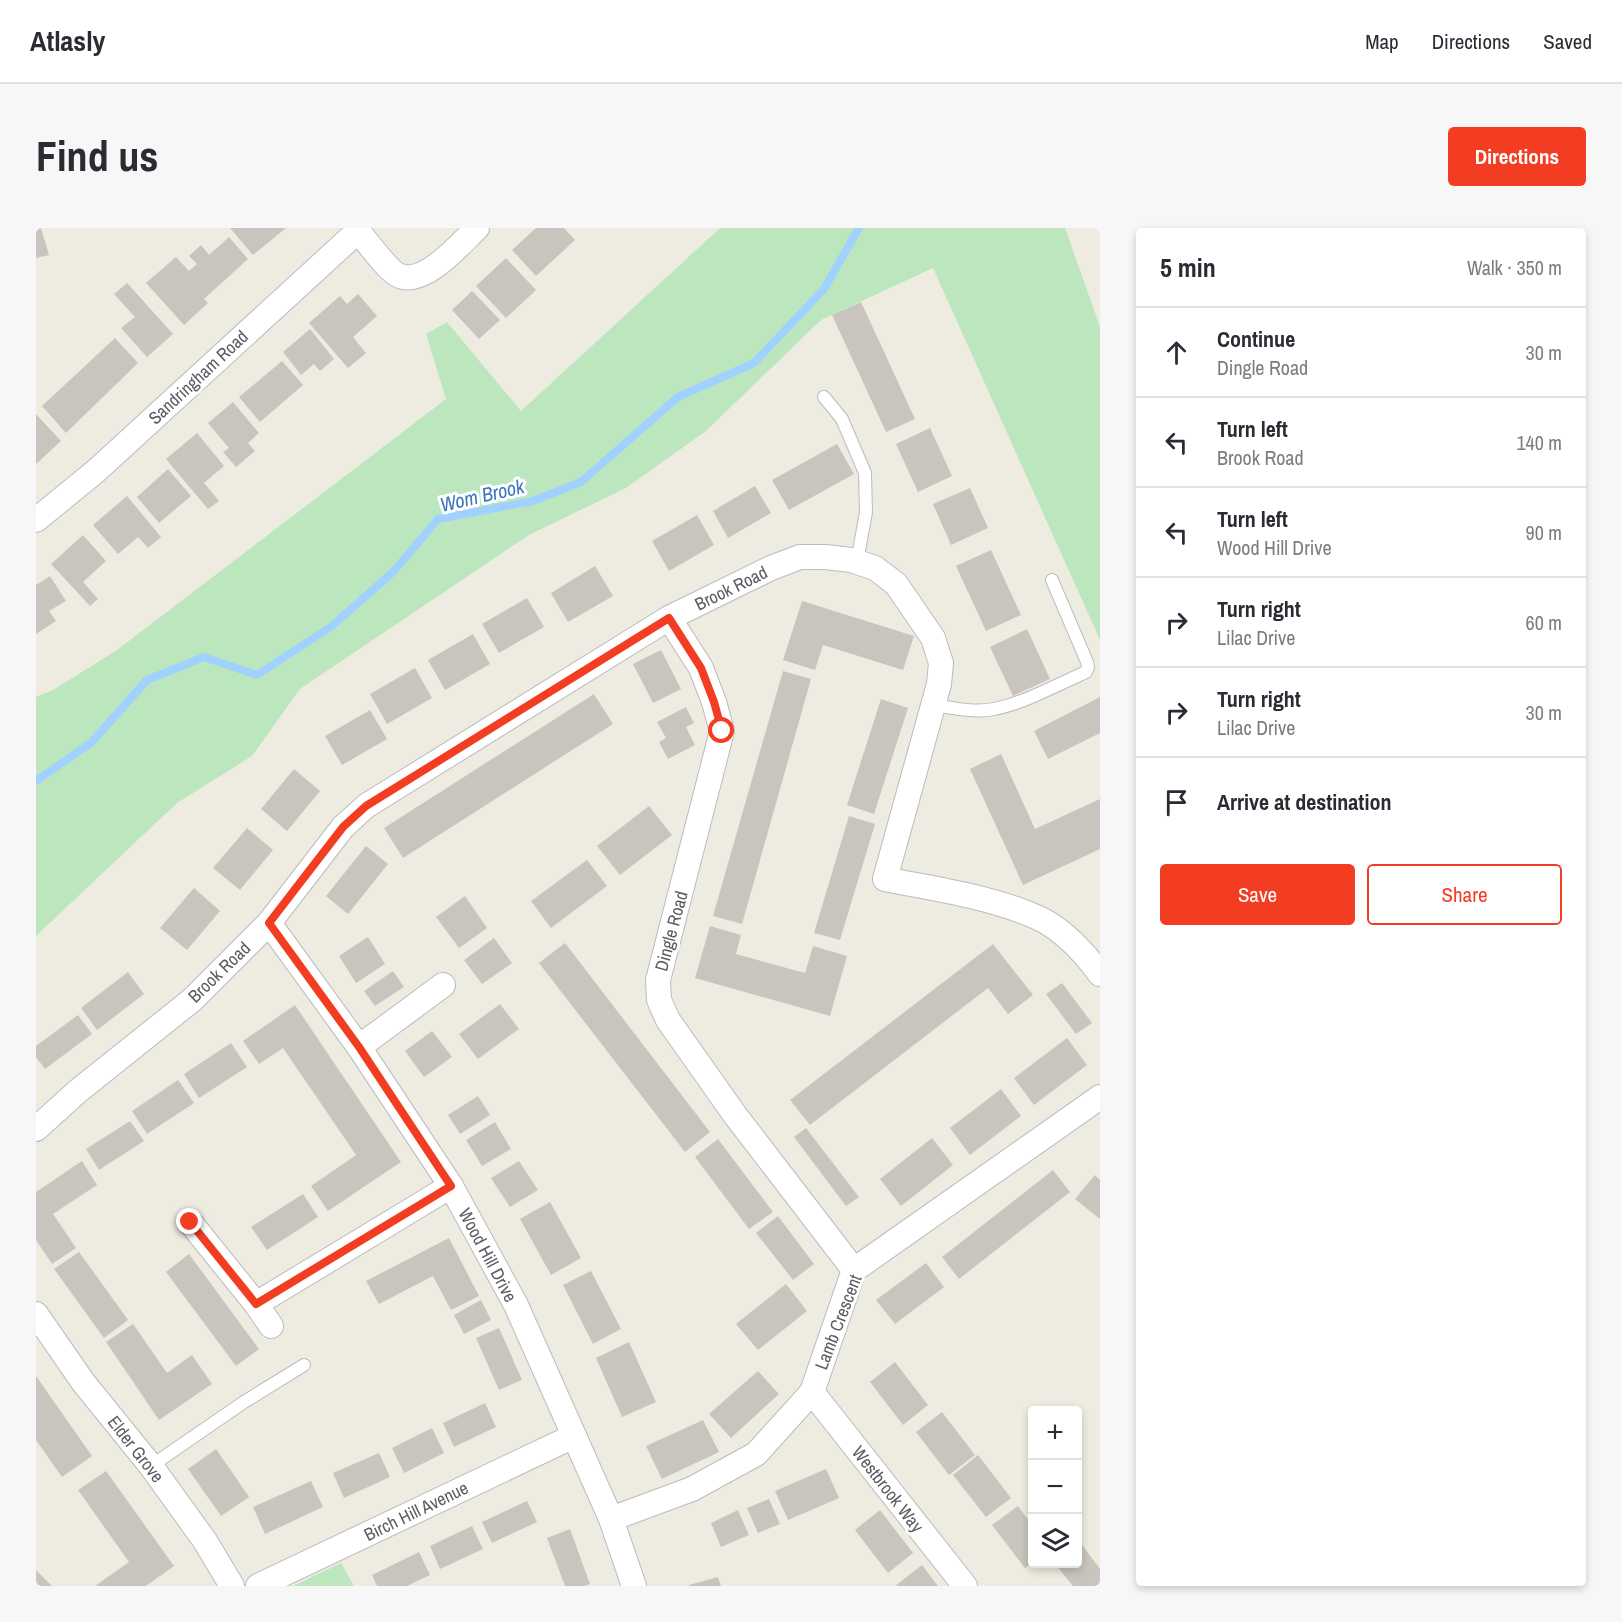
<!DOCTYPE html>
<html lang="en">
<head>
<meta charset="utf-8">
<style>
  body { margin:0; font-family:"Archivo Narrow",sans-serif; background:#f7f7f7; color:#2b2b33 }
  .controls { position:absolute; right:18px; bottom:18px; display:grid; overflow:hidden; border-radius:6px; box-shadow:0 3px 9px #0003 }
  .controls button { width:54px; height:54px; display:grid; place-items:center; padding:0; border:0; border-bottom:2px solid #e1e1e2; background:#fff; color:#2b2b33; font:30px sans-serif }
  .stop { position:absolute; width:18px; height:18px; margin:-14px; border:4px solid #f23d23; border-radius:50%; background:#fff }
  .stop.end { background:#f23d23; border-color:#fff; box-shadow:0 2px 6px #0008 }
  .list { margin:0; padding:0; list-style:none }
  h2 { display:flex; justify-content:space-between; align-items:center; height:78px; margin:0; padding:0 24px; font-size:26px }
  h2 small { font-size:20px; font-weight:400; color:#7c7c81 }
  .list li { display:grid; grid-template-columns:39px 1fr auto; gap:18px; align-items:center; box-sizing:border-box; height:90px; padding:0 24px; border-top:2px solid #e1e1e2 }
  .list b { display:block; font-size:22px; white-space:nowrap }
  .list p { margin:0; font-size:20px; white-space:nowrap; color:#7c7c81 }
  .list em { font-size:20px; font-style:normal; color:#7c7c81 }
  .actions { display:flex; gap:12px; padding:18px 24px }
  .actions a { flex:1; padding:14px 0; border:2px solid #f23d23; border-radius:6px; text-align:center; font-size:21px; color:#f23d23 }
  .actions .main { background:#f23d23; color:#fff }
  .icon { flex:none; width:33px; height:33px; fill:none; stroke:currentColor; stroke-width:2; stroke-linecap:round; stroke-linejoin:round }
  .map { position:relative; flex:none; width:1064px; height:1358px; overflow:hidden; border-radius:6px }
  header { display:flex; align-items:center; gap:36px; box-sizing:border-box; height:84px; padding:0 30px; background:#fff; border-bottom:2px solid #e1e1e2 }
  header strong { font-size:28px }
  nav { display:flex; gap:33px; margin-inline-start:auto; font-size:21px }
  .intro { display:flex; align-items:center; justify-content:space-between; box-sizing:border-box; height:144px; padding:0 36px }
  h1 { margin:0; font-size:42px }
  .button { padding:15px 27px; border-radius:6px; background:#f23d23; color:#fff; font-size:21px; font-weight:700 }
  main { display:flex; gap:36px; padding:0 36px }
  aside { flex:1; background:#fff; border-radius:6px; box-shadow:0 3px 9px #0003 }
  .map>svg:first-child { display:block }
  .green { fill:#bce7be }
  .lines { fill:none; stroke-linecap:round; stroke-linejoin:round }
  .stream { stroke:#a0d1ff; stroke-width:8 }
  .building { fill:#c9c5be }
  .lane-casing { stroke:#b9bbc1; stroke-width:14 }
  .street-casing { stroke:#b9bbc1; stroke-width:26 }
  .lane { stroke:#fff; stroke-width:12 }
  .street { stroke:#fff; stroke-width:24 }
  .route { stroke:#f23d23; stroke-width:8 }
  .labels { text-anchor:middle; dominant-baseline:central; stroke-width:6; stroke-linejoin:round; paint-order:stroke }
  .street-label { font-size:18px; fill:#5a5d63; stroke:#fff }
  .water-label { font-size:20px; font-style:italic; fill:#3b75bf; stroke:#fff }
</style>
</head>
<body>
<header>
<strong>Atlasly</strong>
<nav><a>Map</a><a>Directions</a><a>Saved</a></nav>
</header>
<div class="intro"><h1>Find us</h1><a class="button">Directions</a></div>
<main>
<div class="map">
<svg width="1064" height="1358" viewBox="0 0 1064 1358">
  <rect width="100%" height="100%" fill="#eeece1"/>
  <g class="green">
    <polygon points="684,0 1029,0 1064,99 1064,412 897,40 785,92 670,203 590,260 493,307 264,461 216,528 141,575 0,708 0,469 17,462 81,422 410,171 390,106 411,94 485,183"/>
    <polygon points="305,1335 318,1358 257,1358"/>
  </g>
  <g class="lines">
    <polyline class="stream" points="0,553 56,514 111,452 168,429 221,447 296,398 357,344 402,291 497,273 545,254 642,169 718,135 788,61 823,0"/>
  </g>
  <g class="building">
    <polygon points="0,0 5,0 13,27 0,30"/>
    <polygon points="194,0 250,0 217,27"/>
    <polygon points="500,0 528,0 539,12 500,48 476,22"/>
    <polygon points="193,9 212,31 168,71 172,75 148,97 110,55 140,29 153,43 161,36 153,28 165,17 173,27"/>
    <polygon points="470,30 500,62 470,90 440,58"/>
    <polygon points="91,55 137,106 111,129 85,100 99,89 78,66"/>
    <polygon points="436,63 464,92 443,111 416,82"/>
    <polygon points="322,66 341,88 317,109 330,125 312,140 273,95 304,68 311,76"/>
    <polygon points="825,74 879,191 850,204 796,87"/>
    <polygon points="274,101 298,131 284,143 278,136 265,147 247,124"/>
    <polygon points="79,110 102,135 30,205 6,178"/>
    <polygon points="246,133 267,157 224,194 203,169"/>
    <polygon points="197,174 223,205 212,215 219,223 200,239 187,224 193,220 172,195"/>
    <polygon points="0,186 25,213 0,236"/>
    <polygon points="894,200 916,248 882,264 860,216"/>
    <polygon points="161,205 188,238 168,255 183,273 172,281 130,231"/>
    <polygon points="801,216 818,246 753,282 736,252"/>
    <polygon points="132,241 155,268 123,295 101,269"/>
    <polygon points="719,258 735,285 692,310 677,283"/>
    <polygon points="934,260 952,300 915,317 897,276"/>
    <polygon points="91,268 125,309 112,320 102,309 82,326 57,297"/>
    <polygon points="661,287 678,317 633,343 616,313"/>
    <polygon points="47,307 70,333 47,354 62,371 54,378 15,336"/>
    <polygon points="955,322 985,387 950,403 920,338"/>
    <polygon points="559,338 577,368 532,394 515,365"/>
    <polygon points="14,348 30,373 13,383 20,393 0,406 0,357"/>
    <polygon points="491,370 508,399 463,425 446,396"/>
    <polygon points="766,373 878,408 867,442 787,417 779,442 747,432"/>
    <polygon points="991,401 1014,451 977,468 954,419"/>
    <polygon points="437,406 454,436 409,462 392,432"/>
    <polygon points="625,422 645,461 617,475 597,436"/>
    <polygon points="379,440 396,470 351,496 334,466"/>
    <polygon points="747,443 775,451 706,696 677,688"/>
    <polygon points="558,466 577,496 367,630 348,600"/>
    <polygon points="1064,469 1064,505 1012,531 998,503"/>
    <polygon points="845,471 872,480 838,586 811,577"/>
    <polygon points="650,479 658,495 650,499 659,517 632,531 623,514 630,510 621,494"/>
    <polygon points="334,482 351,511 306,537 289,508"/>
    <polygon points="965,526 999,601 1064,571 1064,621 987,657 934,541"/>
    <polygon points="258,541 284,563 251,603 225,581"/>
    <polygon points="613,578 636,607 584,647 561,618"/>
    <polygon points="813,588 839,596 804,712 778,705"/>
    <polygon points="211,600 237,622 204,662 177,640"/>
    <polygon points="330,618 352,636 312,686 290,668"/>
    <polygon points="551,632 571,658 515,700 495,673"/>
    <polygon points="158,660 184,683 151,722 124,700"/>
    <polygon points="429,668 451,700 423,720 400,689"/>
    <polygon points="674,698 705,707 700,726 769,745 777,718 811,728 794,788 659,750"/>
    <polygon points="332,709 349,736 320,755 303,728"/>
    <polygon points="458,710 476,735 446,756 428,732"/>
    <polygon points="529,715 674,904 649,924 503,735"/>
    <polygon points="957,716 997,767 972,786 952,760 774,897 754,872"/>
    <polygon points="357,743 368,759 339,778 328,763"/>
    <polygon points="92,744 108,766 61,802 45,780"/>
    <polygon points="1026,755 1056,795 1040,806 1010,766"/>
    <polygon points="464,776 483,801 442,831 423,806"/>
    <polygon points="259,777 365,934 292,983 275,958 320,927 247,820 223,836 207,813"/>
    <polygon points="42,787 56,806 9,841 0,829 0,818"/>
    <polygon points="396,803 416,829 388,849 369,823"/>
    <polygon points="1031,810 1051,837 998,877 978,850"/>
    <polygon points="195,815 211,839 163,870 148,846"/>
    <polygon points="142,852 158,875 111,906 96,883"/>
    <polygon points="965,861 985,888 934,927 914,900"/>
    <polygon points="442,868 454,887 424,906 412,887"/>
    <polygon points="94,893 108,913 63,942 50,921"/>
    <polygon points="459,894 475,921 446,938 430,912"/>
    <polygon points="770,900 823,969 810,978 758,909"/>
    <polygon points="896,910 917,937 865,978 844,951"/>
    <polygon points="682,911 737,984 713,1001 659,929"/>
    <polygon points="46,933 61,957 17,986 40,1020 16,1036 0,1012 0,964"/>
    <polygon points="483,933 502,962 474,979 455,950"/>
    <polygon points="1017,942 1034,964 923,1051 906,1029"/>
    <polygon points="1059,947 1064,952 1064,991 1039,971"/>
    <polygon points="267,966 282,989 231,1022 215,999"/>
    <polygon points="514,974 545,1030 515,1047 484,991"/>
    <polygon points="742,988 778,1036 757,1052 720,1005"/>
    <polygon points="413,1010 443,1068 415,1082 397,1048 343,1076 330,1053"/>
    <polygon points="43,1024 92,1092 68,1110 18,1041"/>
    <polygon points="153,1026 223,1121 200,1138 130,1044"/>
    <polygon points="890,1035 908,1059 859,1096 840,1072"/>
    <polygon points="555,1043 585,1101 557,1116 527,1057"/>
    <polygon points="750,1056 771,1083 722,1122 700,1096"/>
    <polygon points="445,1072 455,1092 428,1106 418,1087"/>
    <polygon points="97,1096 131,1145 156,1127 176,1156 123,1192 70,1114"/>
    <polygon points="463,1100 486,1152 463,1162 440,1110"/>
    <polygon points="593,1114 620,1174 586,1189 560,1130"/>
    <polygon points="859,1134 892,1177 867,1197 834,1154"/>
    <polygon points="722,1143 743,1166 695,1210 673,1186"/>
    <polygon points="0,1148 56,1228 26,1249 0,1212"/>
    <polygon points="449,1175 460,1199 418,1219 407,1195"/>
    <polygon points="906,1184 939,1227 913,1247 880,1204"/>
    <polygon points="667,1192 683,1224 626,1251 610,1218"/>
    <polygon points="396,1200 408,1225 368,1245 356,1220"/>
    <polygon points="180,1221 213,1269 185,1288 152,1241"/>
    <polygon points="343,1225 354,1249 308,1270 297,1245"/>
    <polygon points="942,1227 975,1270 950,1289 917,1247"/>
    <polygon points="790,1241 803,1270 752,1292 739,1263"/>
    <polygon points="70,1243 138,1338 110,1358 59,1358 93,1334 42,1262"/>
    <polygon points="275,1253 287,1279 229,1306 217,1279"/>
    <polygon points="733,1271 744,1296 722,1305 711,1280"/>
    <polygon points="491,1273 501,1294 456,1315 446,1294"/>
    <polygon points="982,1278 996,1297 996,1335 989,1340 956,1297"/>
    <polygon points="702,1282 713,1307 685,1319 675,1295"/>
    <polygon points="844,1282 877,1325 852,1345 819,1302"/>
    <polygon points="436,1298 447,1321 404,1341 394,1318"/>
    <polygon points="534,1301 554,1356 548,1358 529,1358 511,1310"/>
    <polygon points="1044,1314 1064,1341 1064,1358 1037,1358 1019,1336 1042,1336 1042,1316"/>
    <polygon points="383,1324 394,1347 371,1358 341,1358 336,1347"/>
    <polygon points="886,1337 902,1358 859,1358"/>
    <polygon points="0,1342 16,1358 0,1358"/>
    <polygon points="682,1349 685,1358 653,1358 653,1357"/>
  </g>
  <g class="lines">
    <g class="lane-casing">
      <g id="lane">
        <polyline points="788,169 806,191 829,245 830,284 821,334"/>
        <path d="M897 477C917 480 938 485 958 481 986 476 1023 456 1050 444L1052 439 1051 434 1016 352"/>
        <polyline points="115,1238 208,1174 268,1137"/>
      </g>
    </g>
    <g class="street-casing">
      <g id="street">
        <path d="M322 3C331 13 351 42 362 47 387 60 424 16 441 0"/>
        <polyline points="0,292 60,243 322,3"/>
        <polyline points="633,390 665,440 678,474 686,503 622,752 623,772 632,792 699,887 818,1042"/>
        <polyline points="233,695 323,819 415,958 480,1077 575,1291 598,1358"/>
        <polyline points="323,819 407,757"/>
        <path d="M0 901 42 863 156 772 233 695 307 599 330 578 633 390 735 340 764 329H789L815 332 839 340 860 356 897 410 905 435 903 456 849 651C898 661 951 668 998 688 1025 699 1047 723 1064 746"/>
        <polyline points="154,994 220,1076"/>
        <polyline points="0,1086 47,1154 115,1238 169,1313 196,1358"/>
        <polyline points="235,1098 220,1076 415,958"/>
        <polyline points="776,1164 929,1358"/>
        <polyline points="575,1291 656,1261 720,1226 776,1164 818,1042 1064,869"/>
        <polyline points="222,1358 538,1208"/>
      </g>
    </g>
    <use href="#lane" class="lane"/>
    <use href="#street" class="street"/>
  </g>
  <g class="lines">
    <polyline class="route" points="154,994 220,1076 415,958 323,819 233,695 307,599 330,578 633,390 665,440 678,474 686,503"/>
  </g>
  <g class="labels">
    <g class="street-label">
      <text transform="translate(162 149) rotate(-43)">Sandringham Road</text>
      <text transform="translate(695 360) rotate(-26)">Brook Road</text>
      <text transform="translate(635 703) rotate(-75)">Dingle Road</text>
      <text transform="translate(183 744) rotate(-44)">Brook Road</text>
      <text transform="translate(452 1027) rotate(62)">Wood Hill Drive</text>
      <text transform="translate(802 1094) rotate(-69)">Lamb Crescent</text>
      <text transform="translate(100 1221) rotate(52)">Elder Grove</text>
      <text transform="translate(852 1261) rotate(52)">Westbrook Way</text>
      <text transform="translate(380 1283) rotate(-26)">Birch Hill Avenue</text>
    </g>
    <g class="water-label">
      <text transform="translate(446 267) rotate(-13)">Wom Brook</text>
    </g>
  </g>
</svg>
<div class="controls">
<button>+</button>
<button>−</button>
<button><svg class="icon" aria-label="layers" viewBox="0 0 24 24"><path d="M12 4l9 5-9 5-9-5zM3 14l9 5 9-5"/></svg></button>
</div>
<div class="stop" style="left:686px;top:503px"></div>
<div class="stop end" style="left:154px;top:994px"></div>
</div>
<aside>
<h2>5 min<small>Walk · 350 m</small></h2>
<ul class="list">
<li><svg class="icon" aria-label="ahead" viewBox="0 0 24 24"><path d="M12 20V5M6 11l6-6 6 6"/></svg><div><b>Continue</b><p>Dingle Road</p></div><em>30 m</em></li>
<li><svg class="icon" aria-label="left" viewBox="0 0 24 24"><path d="M17 20v-9H6M10 6l-5 5 5 5"/></svg><div><b>Turn left</b><p>Brook Road</p></div><em>140 m</em></li>
<li><svg class="icon" aria-label="left" viewBox="0 0 24 24"><path d="M17 20v-9H6M10 6l-5 5 5 5"/></svg><div><b>Turn left</b><p>Wood Hill Drive</p></div><em>90 m</em></li>
<li><svg class="icon" aria-label="right" viewBox="0 0 24 24"><path d="M7 20v-9h11M14 6l5 5-5 5"/></svg><div><b>Turn right</b><p>Lilac Drive</p></div><em>60 m</em></li>
<li><svg class="icon" aria-label="right" viewBox="0 0 24 24"><path d="M7 20v-9h11M14 6l5 5-5 5"/></svg><div><b>Turn right</b><p>Lilac Drive</p></div><em>30 m</em></li>
<li><svg class="icon" aria-label="arrive" viewBox="0 0 24 24"><path d="M6 21V4h12l-3 4 3 4H6"/></svg><div><b>Arrive at destination</b></div></li>
</ul>
<div class="actions"><a class="main">Save</a><a>Share</a></div>
</aside>
</main>
</body>
</html>
